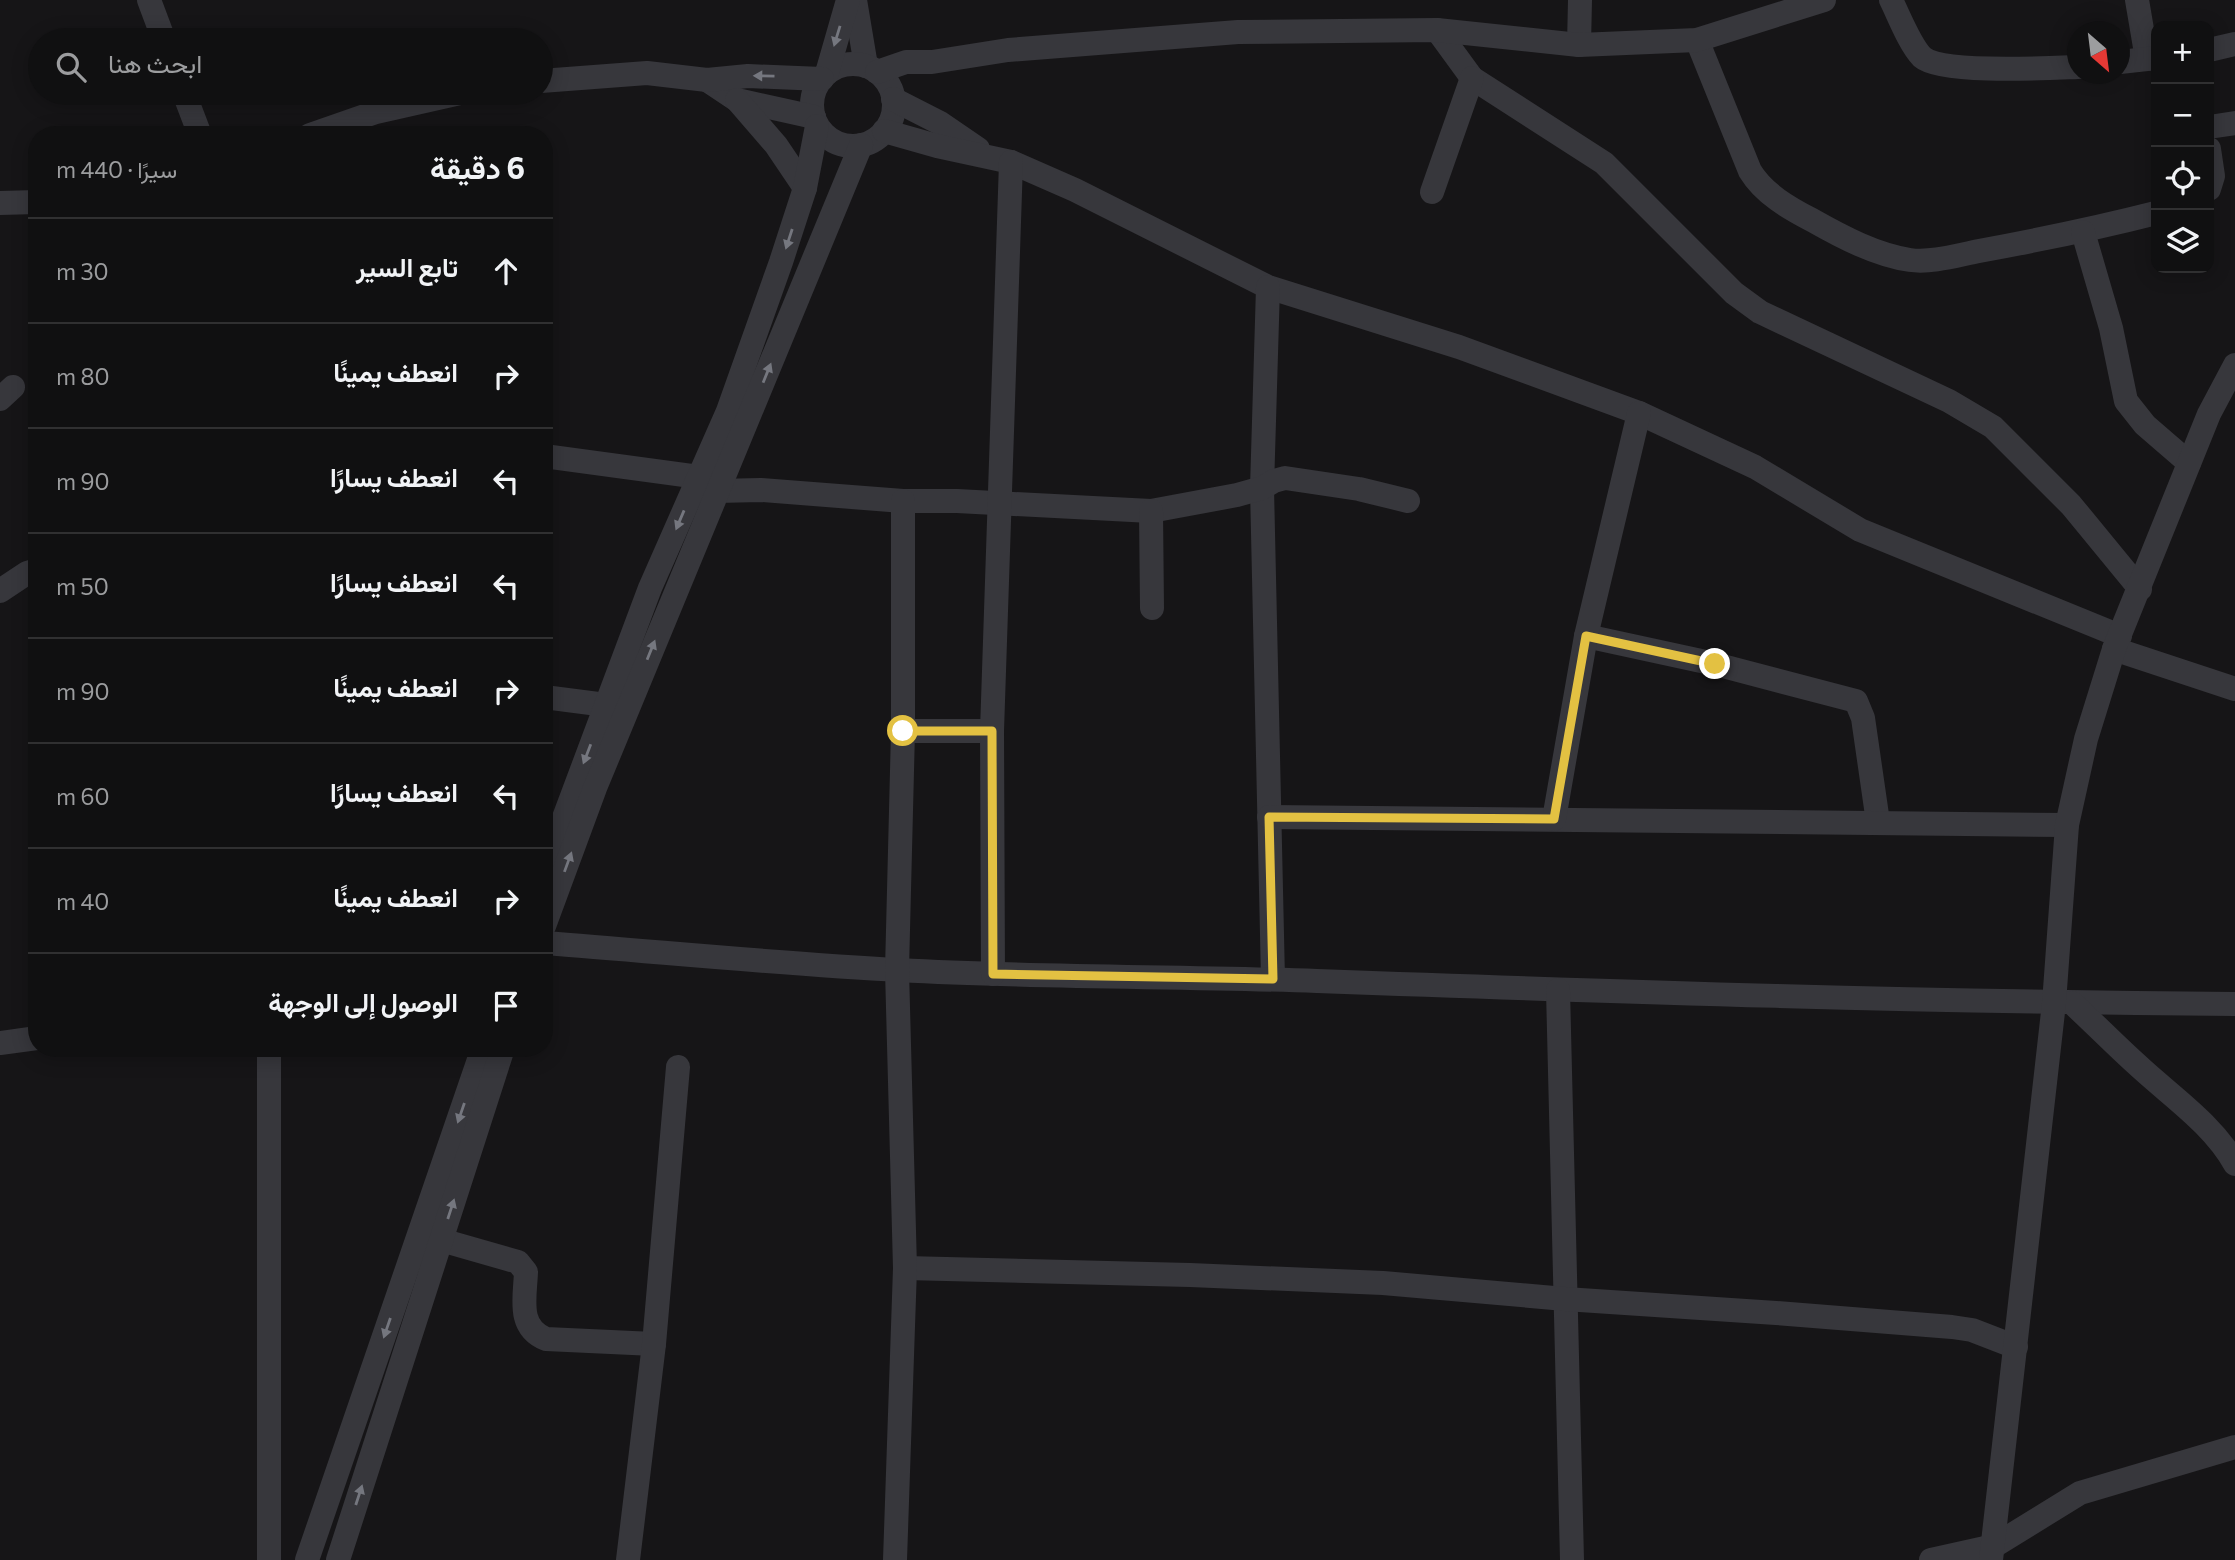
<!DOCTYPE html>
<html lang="ar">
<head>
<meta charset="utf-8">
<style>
  body { margin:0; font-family:Commissioner,Vazirmatn,sans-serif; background:#19191a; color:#f1f3f6; direction:rtl }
  .controls { position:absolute; right:21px; top:21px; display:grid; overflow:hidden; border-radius:14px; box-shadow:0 4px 18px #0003 }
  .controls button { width:63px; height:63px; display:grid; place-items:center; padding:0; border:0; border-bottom:2px solid #303031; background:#101011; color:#f1f3f6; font:35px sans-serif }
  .compass { position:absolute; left:2067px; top:21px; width:63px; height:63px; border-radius:50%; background:#101011; box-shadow:0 4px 18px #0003; rotate:152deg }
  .stop { position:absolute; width:21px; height:21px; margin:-16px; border:5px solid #e3c142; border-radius:50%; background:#fff }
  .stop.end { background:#e3c142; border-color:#fff; box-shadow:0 2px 7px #0008 }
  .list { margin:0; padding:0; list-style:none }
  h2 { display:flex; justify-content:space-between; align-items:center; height:91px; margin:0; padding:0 28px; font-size:30px }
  h2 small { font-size:23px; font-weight:400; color:#9c9d9f }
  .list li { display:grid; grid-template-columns:46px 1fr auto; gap:21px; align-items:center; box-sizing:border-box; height:105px; padding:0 28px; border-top:2px solid #303031 }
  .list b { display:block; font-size:26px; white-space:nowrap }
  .list em { font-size:23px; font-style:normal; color:#9c9d9f }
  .icon { flex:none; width:38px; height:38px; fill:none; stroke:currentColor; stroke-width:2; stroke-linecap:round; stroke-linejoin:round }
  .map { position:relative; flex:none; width:2235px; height:1560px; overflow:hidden; direction:ltr }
  .search { position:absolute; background:#101011; box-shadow:0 4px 18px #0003; left:28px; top:28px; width:525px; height:77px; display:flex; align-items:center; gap:18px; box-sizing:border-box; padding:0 24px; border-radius:38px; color:#9c9d9f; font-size:26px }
  .panel { position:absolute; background:#101011; box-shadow:0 4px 18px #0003; left:28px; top:126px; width:525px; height:931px; border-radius:28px; direction:rtl }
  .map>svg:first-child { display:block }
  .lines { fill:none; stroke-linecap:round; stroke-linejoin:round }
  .minor { stroke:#37373c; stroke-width:24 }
  .oneway { fill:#75777f }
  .route { stroke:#e3c142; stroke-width:9 }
</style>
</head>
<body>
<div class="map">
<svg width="2235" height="1560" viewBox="0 0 2235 1560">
  <rect width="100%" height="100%" fill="#161517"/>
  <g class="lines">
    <g class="minor">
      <polyline points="149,0 164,40"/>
      <polyline points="855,0 866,66"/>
      <path d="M1891 0C1899 16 1910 45 1922 57 1941 74 2049 68 2078 67"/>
      <polyline points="2137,0 2147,59"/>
      <polyline points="1437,30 1472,78 1604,163 1734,293 1760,312 1949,401 1993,427 2071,505 2140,589"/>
      <path d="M1697 40 1750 171C1764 194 1789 208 1812 220 1842 237 1876 255 1910 260 1932 263 1958 255 1979 251 2039 240 2097 228 2156 213"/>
      <polyline points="1579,45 1580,0"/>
      <polyline points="2209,50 2235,44"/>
      <polyline points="2120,62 2156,58"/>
      <circle cx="853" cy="105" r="41"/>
      <polyline points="877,72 906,62 932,62 1008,50 1238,32 1437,30 1579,45 1697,40 1824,0"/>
      <polyline points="827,73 848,0"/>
      <polyline points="707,80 737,100 814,117"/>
      <polyline points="541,81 647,73 707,80 748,76 822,79"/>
      <polyline points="184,93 200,135"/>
      <polyline points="893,99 940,123 978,149"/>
      <polyline points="737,100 776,145 805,188"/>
      <polyline points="2209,127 2235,123"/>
      <polyline points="884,131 937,146 1011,162 1075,190 1268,287 1459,347 1639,413 1755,467 1860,530 2120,636"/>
      <polyline points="310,135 376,112 460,93"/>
      <polyline points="2209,149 2213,176 2209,189"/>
      <polyline points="1432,192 1472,78"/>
      <polyline points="0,203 37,202"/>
      <polyline points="2083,232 2111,328 2126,401 2145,425 2189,463"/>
      <polyline points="1268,287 1262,488 1273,979"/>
      <polyline points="0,399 13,387"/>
      <polyline points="544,456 699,477"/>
      <polyline points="716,491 761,490 903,501 957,501 1151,511 1237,495 1262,488 1274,481 1285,478 1359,489 1408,501"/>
      <polyline points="1151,511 1152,608"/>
      <polyline points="0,591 27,573 37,570"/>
      <polyline points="1586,636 1715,664 1856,701 1863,718 1878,822"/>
      <polyline points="2114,649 2235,689"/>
      <polyline points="544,697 606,705"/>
      <polyline points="903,731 992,731"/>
      <polyline points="1269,817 2067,825"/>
      <polyline points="1554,819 1586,636 1639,413"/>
      <polyline points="544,871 650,588 728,411 781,262 805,188 817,126"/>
      <polyline points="544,926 595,788 861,145"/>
      <path d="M544 943C663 952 782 964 900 970 1039 978 1178 976 1317 981 1623 992 1929 1002 2235 1004"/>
      <polyline points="993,974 992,731 1011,162"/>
      <polyline points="1558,990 1572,1560"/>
      <path d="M2072 1003C2096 1025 2119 1049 2143 1070 2175 1099 2214 1126 2235 1164"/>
      <polyline points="0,1043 37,1038"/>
      <polyline points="269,1048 269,1560"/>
      <path d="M441 1240 518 1262 526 1272C525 1298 517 1327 546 1339L654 1344"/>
      <polyline points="905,1268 1190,1275 1383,1283 1565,1299 1776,1313 1952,1327 1972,1330 2016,1347"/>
      <polyline points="307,1560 483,1048"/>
      <polyline points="338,1560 503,1048"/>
      <polyline points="628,1560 654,1344 678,1067"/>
      <polyline points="895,1560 905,1268 897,970 903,731 903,501"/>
      <polyline points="1931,1560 1994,1546 2080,1493 2235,1447"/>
      <polyline points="1991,1560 2054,1003 2067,825 2086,739 2114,649 2209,414 2235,365"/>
    </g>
  </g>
  <defs><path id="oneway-solid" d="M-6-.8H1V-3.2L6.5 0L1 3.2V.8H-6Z" transform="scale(1.75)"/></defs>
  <g class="oneway">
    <use href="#oneway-solid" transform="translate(837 36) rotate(107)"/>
    <use href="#oneway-solid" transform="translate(764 76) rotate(-179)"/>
    <use href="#oneway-solid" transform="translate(789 239) rotate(108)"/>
    <use href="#oneway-solid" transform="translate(767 373) rotate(-68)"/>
    <use href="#oneway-solid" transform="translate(680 520) rotate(113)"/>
    <use href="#oneway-solid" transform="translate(651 650) rotate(-68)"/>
    <use href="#oneway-solid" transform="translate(587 754) rotate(111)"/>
    <use href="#oneway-solid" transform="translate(568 862) rotate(-70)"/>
    <use href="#oneway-solid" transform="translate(461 1113) rotate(109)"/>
    <use href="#oneway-solid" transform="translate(451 1209) rotate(-72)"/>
    <use href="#oneway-solid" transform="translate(387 1328) rotate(109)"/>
    <use href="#oneway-solid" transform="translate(359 1495) rotate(-72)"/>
  </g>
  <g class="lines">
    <polyline class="route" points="903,731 992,731 993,974 1273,979 1269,817 1554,819 1586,636 1715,664"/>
  </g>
</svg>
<div class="controls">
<button>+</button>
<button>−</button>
<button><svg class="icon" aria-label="locate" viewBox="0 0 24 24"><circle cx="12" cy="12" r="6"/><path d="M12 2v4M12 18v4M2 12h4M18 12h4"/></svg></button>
<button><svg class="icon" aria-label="layers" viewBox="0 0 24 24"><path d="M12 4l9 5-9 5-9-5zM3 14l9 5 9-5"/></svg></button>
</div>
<svg class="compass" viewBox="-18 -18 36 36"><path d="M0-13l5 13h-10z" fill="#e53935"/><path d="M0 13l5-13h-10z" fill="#9c9d9f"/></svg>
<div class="stop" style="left:903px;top:731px"></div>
<div class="stop end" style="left:1715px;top:664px"></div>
<div class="search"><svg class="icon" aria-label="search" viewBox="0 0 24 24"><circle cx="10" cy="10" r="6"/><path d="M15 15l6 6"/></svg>ابحث هنا</div>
<section class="panel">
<h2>6 دقيقة<small>سيرًا · 440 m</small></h2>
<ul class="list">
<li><svg class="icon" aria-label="ahead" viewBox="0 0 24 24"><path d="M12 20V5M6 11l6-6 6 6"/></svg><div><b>تابع السير</b></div><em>30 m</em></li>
<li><svg class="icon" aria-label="right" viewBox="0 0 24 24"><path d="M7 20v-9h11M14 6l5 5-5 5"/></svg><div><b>انعطف يمينًا</b></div><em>80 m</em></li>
<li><svg class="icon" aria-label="left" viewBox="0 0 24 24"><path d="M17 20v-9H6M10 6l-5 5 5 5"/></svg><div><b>انعطف يسارًا</b></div><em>90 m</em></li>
<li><svg class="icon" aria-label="left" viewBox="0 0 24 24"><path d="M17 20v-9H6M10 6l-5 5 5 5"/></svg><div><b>انعطف يسارًا</b></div><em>50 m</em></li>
<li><svg class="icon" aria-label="right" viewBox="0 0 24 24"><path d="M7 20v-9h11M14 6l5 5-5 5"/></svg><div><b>انعطف يمينًا</b></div><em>90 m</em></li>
<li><svg class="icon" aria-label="left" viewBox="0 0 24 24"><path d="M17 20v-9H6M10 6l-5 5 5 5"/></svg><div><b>انعطف يسارًا</b></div><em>60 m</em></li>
<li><svg class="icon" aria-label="right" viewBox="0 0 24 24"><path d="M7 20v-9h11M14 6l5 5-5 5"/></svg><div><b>انعطف يمينًا</b></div><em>40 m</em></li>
<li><svg class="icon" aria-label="arrive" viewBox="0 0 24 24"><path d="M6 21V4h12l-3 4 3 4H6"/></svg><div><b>الوصول إلى الوجهة</b></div></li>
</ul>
</section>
</div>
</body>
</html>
